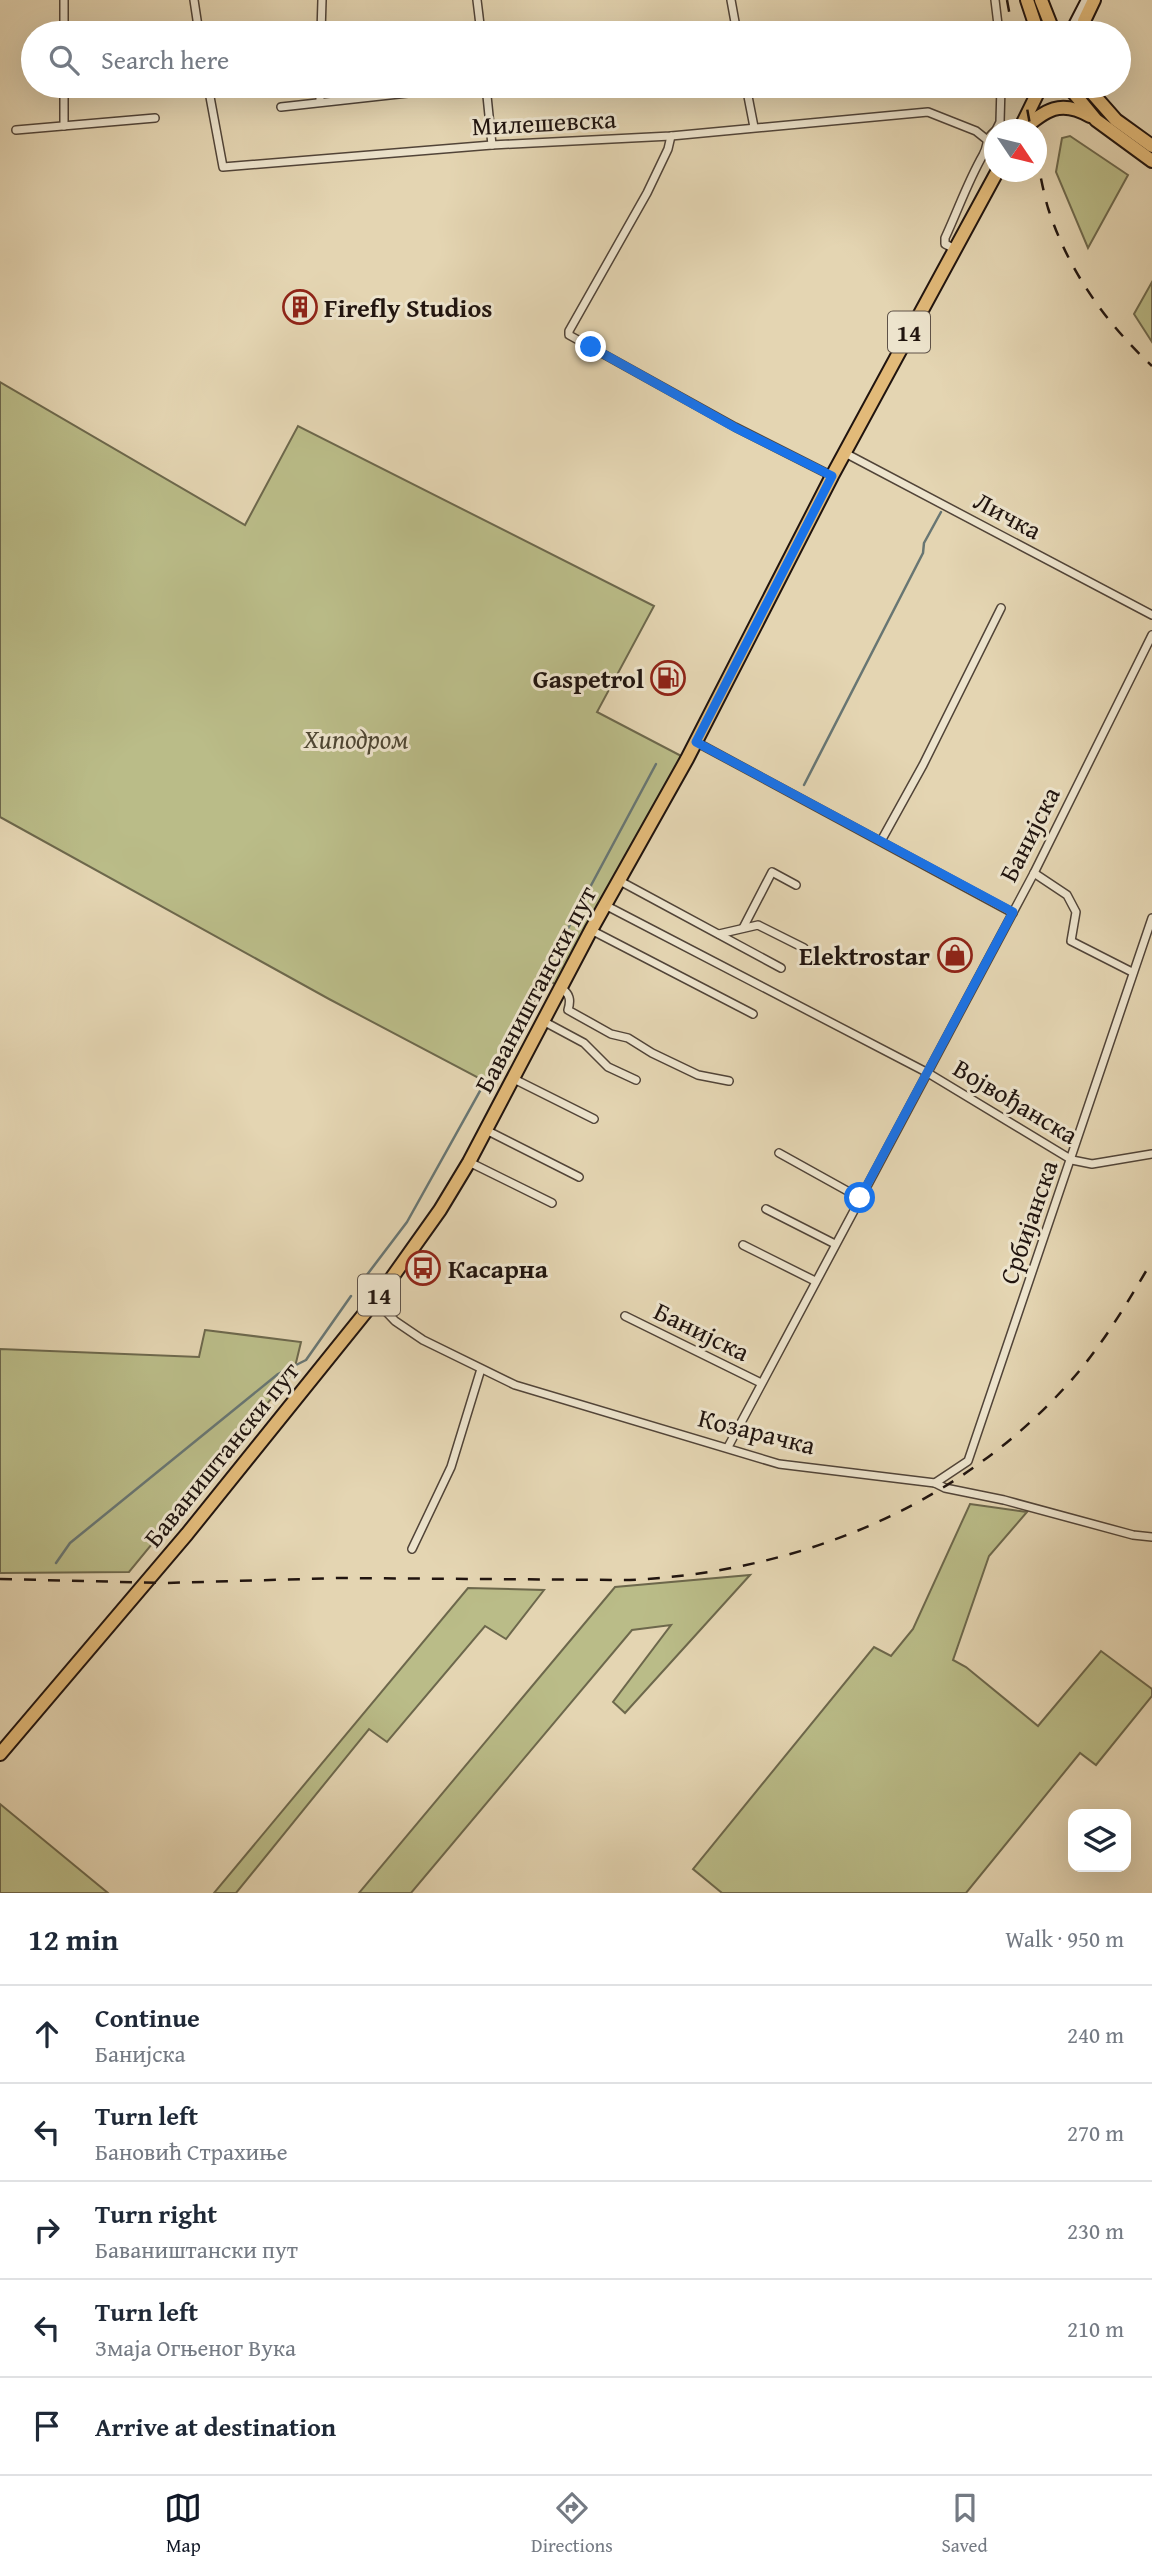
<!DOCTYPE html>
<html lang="en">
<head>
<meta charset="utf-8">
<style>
  body { margin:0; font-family:"Gentium Book Plus",serif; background:#f6f6f7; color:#1f2937 }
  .controls { position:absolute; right:21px; bottom:21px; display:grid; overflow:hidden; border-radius:14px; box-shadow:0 7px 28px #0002 }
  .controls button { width:63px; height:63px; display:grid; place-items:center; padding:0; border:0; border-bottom:2px solid #e0e1e3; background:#fff; color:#1f2937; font:35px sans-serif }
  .compass { position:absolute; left:984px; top:119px; width:63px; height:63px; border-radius:50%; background:#fff; box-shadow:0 7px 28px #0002; rotate:125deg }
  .stop { position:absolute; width:21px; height:21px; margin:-16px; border:5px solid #1a73e8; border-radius:50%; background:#fff }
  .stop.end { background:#1a73e8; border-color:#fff; box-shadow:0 2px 7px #0008 }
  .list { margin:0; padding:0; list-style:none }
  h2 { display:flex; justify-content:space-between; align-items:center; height:91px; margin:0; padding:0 28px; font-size:30px }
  h2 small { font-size:23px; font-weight:400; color:#747a83 }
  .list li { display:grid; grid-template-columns:46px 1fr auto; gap:21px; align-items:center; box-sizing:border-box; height:98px; padding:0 28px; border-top:2px solid #e0e1e3 }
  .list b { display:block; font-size:26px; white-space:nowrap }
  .list p { margin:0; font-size:23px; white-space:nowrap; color:#747a83 }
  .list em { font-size:23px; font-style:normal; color:#747a83 }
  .icon { flex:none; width:38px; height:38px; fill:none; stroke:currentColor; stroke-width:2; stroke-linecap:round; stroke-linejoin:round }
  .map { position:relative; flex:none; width:1152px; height:1893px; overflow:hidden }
  .search { position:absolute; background:#fff; box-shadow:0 7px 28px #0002; left:21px; right:21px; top:21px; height:77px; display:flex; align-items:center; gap:18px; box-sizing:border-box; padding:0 24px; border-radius:38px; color:#747a83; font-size:26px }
  .sheet { height:581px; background:#fff }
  nav { display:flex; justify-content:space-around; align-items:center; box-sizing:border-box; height:98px; border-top:2px solid #e0e1e3; background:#fff; font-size:19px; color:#747a83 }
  nav a { display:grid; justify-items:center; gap:4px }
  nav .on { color:#111827 }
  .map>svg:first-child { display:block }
  .green { fill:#babc88; stroke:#6d684c; stroke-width:2 }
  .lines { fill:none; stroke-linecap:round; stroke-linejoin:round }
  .stream { stroke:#687673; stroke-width:2.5 }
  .street-casing { stroke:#514438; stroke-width:10 }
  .secondary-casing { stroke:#20140f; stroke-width:14 }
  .primary-casing { stroke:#20140f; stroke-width:16 }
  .street { stroke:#ede4cd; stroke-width:7 }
  .secondary { stroke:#ede4cd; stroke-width:10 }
  .primary { stroke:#e2ba79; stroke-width:12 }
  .rail { stroke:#20140f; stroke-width:2.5; stroke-dasharray:12 12; stroke-linecap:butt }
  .route { stroke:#1a73e8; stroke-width:9 }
  .labels { text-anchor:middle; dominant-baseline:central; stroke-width:6; stroke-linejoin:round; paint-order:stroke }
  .shield { fill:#ede4cd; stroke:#5e5248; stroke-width:2 }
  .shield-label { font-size:24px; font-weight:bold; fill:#20140f }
  .street-label { font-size:26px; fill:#20140f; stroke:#ede4cd }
  .poi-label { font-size:26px; font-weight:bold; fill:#20140f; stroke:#ede4cd; text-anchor:start }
  .park-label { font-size:26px; font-style:italic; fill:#4e4633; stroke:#ede4cd }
</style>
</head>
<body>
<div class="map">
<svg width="1152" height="1893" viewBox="0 0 1152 1893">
  <rect width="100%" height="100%" fill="#e4d5b2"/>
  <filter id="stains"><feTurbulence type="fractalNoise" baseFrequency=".00286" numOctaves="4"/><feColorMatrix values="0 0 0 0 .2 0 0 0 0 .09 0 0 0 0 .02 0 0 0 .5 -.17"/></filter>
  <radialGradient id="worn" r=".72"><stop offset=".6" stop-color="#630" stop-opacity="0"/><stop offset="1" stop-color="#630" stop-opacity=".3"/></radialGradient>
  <g class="green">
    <polygon points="1070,136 1128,175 1088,248 1056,172 1062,138"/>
    <polygon points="1152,282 1152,342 1134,314"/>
    <polygon points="0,382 245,525 298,426 654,606 597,712 687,759 561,988 547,979 488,1083 329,999 0,817"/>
    <polygon points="205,1330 301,1342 294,1371 129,1572 0,1573 0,1349 199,1357"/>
    <polygon points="970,1504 1027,1512 989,1556 953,1660 966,1667 1038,1726 1101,1651 1152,1689 1152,1696 1096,1765 1080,1753 966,1893 722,1893 693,1869 874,1647 891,1656 913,1629"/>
    <polygon points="750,1575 625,1713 613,1702 671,1625 632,1630 411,1893 359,1893 615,1587"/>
    <polygon points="468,1588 544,1590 506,1639 485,1626 387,1742 369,1729 236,1893 214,1893"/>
    <polygon points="0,1804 108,1893 0,1893"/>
  </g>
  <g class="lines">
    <g class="stream">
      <polyline points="804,785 923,553 924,543 941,512"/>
      <polyline points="535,990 656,764"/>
      <polyline points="360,1284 407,1222 529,1003"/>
      <polyline points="56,1563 70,1543 278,1374 306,1360 351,1296"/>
    </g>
    <g class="street-casing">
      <g id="street">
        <polyline points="64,0 64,33"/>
        <polyline points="194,0 199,33"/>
        <polyline points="477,0 481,33"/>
        <polyline points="731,0 737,33"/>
        <polyline points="995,0 999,33"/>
        <polyline points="321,33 322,0"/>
        <polyline points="64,86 64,126"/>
        <polyline points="208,86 223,167 492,145 671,136 928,112 976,131 986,139"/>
        <polyline points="486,86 492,145"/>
        <polyline points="746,86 754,127"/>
        <polyline points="320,102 320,86"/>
        <polyline points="281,107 426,91"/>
        <polyline points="16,130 155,118"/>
        <polyline points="996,130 1000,122 1001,86"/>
        <polyline points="671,136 668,149 647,193 569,331 569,335 735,427 832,476"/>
        <path d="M955 249 945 244V238C958 210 968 181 983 155 990 142 983 142 995 131"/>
        <polyline points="845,453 1152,615"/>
        <polyline points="696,742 1013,913"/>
        <polyline points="881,841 923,765 1001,608"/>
        <polyline points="1034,873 1067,895 1076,912 1071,941 1132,972"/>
        <polyline points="618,880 781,968"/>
        <polyline points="605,905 928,1073 1072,1160 1092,1164 1152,1154"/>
        <polyline points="743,928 772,872 796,885"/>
        <polyline points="591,930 753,1014"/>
        <polyline points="719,934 758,925 804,948"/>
        <path d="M561 988C570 994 571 1000 568 1010L611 1034 628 1038 652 1053 698 1075 729 1081"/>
        <polyline points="543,1021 584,1043 608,1067 636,1080"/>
        <polyline points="512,1078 594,1119"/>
        <polyline points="486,1130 579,1177"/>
        <polyline points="779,1153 860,1198"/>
        <polyline points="469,1162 552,1203"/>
        <polyline points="766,1209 835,1244"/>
        <polyline points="743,1245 815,1281"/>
        <polyline points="375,1300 395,1321 423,1340 515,1385 779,1464 935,1483 945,1488 1004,1500 1133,1535 1152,1537"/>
        <polyline points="625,1316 761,1383"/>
        <polyline points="728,1447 1034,873 1152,635"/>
        <polyline points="935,1483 968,1461 1152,918"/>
        <polyline points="412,1549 451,1467 481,1369"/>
      </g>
    </g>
    <g class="secondary-casing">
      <polyline id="secondary" points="1070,33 1087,0"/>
    </g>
    <g class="primary-casing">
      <g id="primary">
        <polyline points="1027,0 1038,33"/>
        <polyline points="1041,0 1054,33"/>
        <polyline points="1082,33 1084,21 1094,0"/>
        <polyline points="1068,86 1096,120 1152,161"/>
        <polyline points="1086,86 1116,120 1152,146"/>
        <polyline points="1020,129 1041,86"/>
        <path d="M1022 130C1046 110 1060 99 1090 116"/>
        <polyline points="0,1754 187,1534 381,1293 440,1210 469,1162 591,930 687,759 832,476 997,172"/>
      </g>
    </g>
    <use href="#street" class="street"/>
    <use href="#secondary" class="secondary"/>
    <use href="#primary" class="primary"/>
    <g class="rail">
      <polyline points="1007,0 1013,33"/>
      <polyline points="1023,86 1031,130"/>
      <path d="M1036 155C1040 172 1043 191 1048 208 1068 270 1105 322 1152 366"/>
      <path d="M0 1579 165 1583 340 1578 630 1580C799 1572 963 1506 1075 1376 1105 1341 1129 1300 1152 1261"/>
    </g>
  </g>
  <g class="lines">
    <polyline class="route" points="591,347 734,427 832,476 696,742 1013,912 860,1198"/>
  </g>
  <defs>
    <g id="building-ring" transform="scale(1.75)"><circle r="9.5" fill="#ede4cd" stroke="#8f2418" stroke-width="1.5"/><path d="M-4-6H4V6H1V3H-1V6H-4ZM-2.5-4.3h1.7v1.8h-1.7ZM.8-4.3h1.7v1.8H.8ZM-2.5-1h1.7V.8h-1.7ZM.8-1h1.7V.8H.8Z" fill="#8f2418"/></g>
    <g id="fuel-ring" transform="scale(1.75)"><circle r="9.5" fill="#ede4cd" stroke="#8f2418" stroke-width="1.5"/><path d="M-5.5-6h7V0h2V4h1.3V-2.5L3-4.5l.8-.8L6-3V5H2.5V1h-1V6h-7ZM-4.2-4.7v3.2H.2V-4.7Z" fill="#8f2418"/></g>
    <g id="shop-ring" transform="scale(1.75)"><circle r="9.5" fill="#ede4cd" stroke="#8f2418" stroke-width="1.5"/><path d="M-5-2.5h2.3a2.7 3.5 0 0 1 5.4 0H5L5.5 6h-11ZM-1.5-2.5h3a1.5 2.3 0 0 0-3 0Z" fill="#8f2418"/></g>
    <g id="bus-ring" transform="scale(1.75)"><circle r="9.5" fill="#ede4cd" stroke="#8f2418" stroke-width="1.5"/><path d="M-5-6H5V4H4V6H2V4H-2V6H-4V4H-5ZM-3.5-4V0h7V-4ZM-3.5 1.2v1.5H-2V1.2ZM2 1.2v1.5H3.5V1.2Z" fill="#8f2418"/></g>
  </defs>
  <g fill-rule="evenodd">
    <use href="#building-ring" x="300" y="307"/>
    <use href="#fuel-ring" x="668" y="678"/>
    <use href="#shop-ring" x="955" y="955"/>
    <use href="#bus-ring" x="423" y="1268"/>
  </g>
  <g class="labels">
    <g class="shield">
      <rect x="888" y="311.5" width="42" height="41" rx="5"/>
      <rect x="358" y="1274.5" width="42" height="41" rx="5"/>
    </g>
    <g class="shield-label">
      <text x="909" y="332">14</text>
      <text x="379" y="1295">14</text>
    </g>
    <g class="street-label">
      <text transform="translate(544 122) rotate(-3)">Милешевска</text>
      <text transform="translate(1008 515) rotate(28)">Личка</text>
      <text transform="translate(1029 834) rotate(-63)">Банијска</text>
      <text transform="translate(535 989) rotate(-62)">Баваништански пут</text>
      <text transform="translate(1016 1101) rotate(31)">Војвођанска</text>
      <text transform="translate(1028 1222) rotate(-71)">Србијанска</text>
      <text transform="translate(702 1331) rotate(26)">Банијска</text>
      <text transform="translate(757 1431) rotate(14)">Козарачка</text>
      <text transform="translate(221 1454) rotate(-51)">Баваништански пут</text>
    </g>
    <g class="poi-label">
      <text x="324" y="307">Firefly Studios</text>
      <text x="644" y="678" text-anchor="end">Gaspetrol</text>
      <text x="930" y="955" text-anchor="end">Elektrostar</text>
      <text x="448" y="1268">Касарна</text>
    </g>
    <g class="park-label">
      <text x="356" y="738">Хиподром</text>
    </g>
  </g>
  <rect width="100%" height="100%" filter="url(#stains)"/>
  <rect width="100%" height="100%" fill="url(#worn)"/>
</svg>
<div class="controls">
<button><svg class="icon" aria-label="layers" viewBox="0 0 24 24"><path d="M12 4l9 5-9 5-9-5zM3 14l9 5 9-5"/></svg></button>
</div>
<svg class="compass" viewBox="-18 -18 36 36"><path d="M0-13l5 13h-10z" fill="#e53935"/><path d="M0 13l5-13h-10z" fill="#747a83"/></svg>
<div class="stop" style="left:860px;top:1198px"></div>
<div class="stop end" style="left:591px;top:347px"></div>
<div class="search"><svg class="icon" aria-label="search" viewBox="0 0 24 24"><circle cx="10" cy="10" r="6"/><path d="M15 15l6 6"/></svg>Search here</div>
</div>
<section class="sheet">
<h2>12 min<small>Walk · 950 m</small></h2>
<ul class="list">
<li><svg class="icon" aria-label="ahead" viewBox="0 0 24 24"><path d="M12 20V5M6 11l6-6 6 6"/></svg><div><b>Continue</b><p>Банијска</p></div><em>240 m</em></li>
<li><svg class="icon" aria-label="left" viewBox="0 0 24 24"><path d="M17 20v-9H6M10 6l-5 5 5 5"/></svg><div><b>Turn left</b><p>Бановић Страхиње</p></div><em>270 m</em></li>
<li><svg class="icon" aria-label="right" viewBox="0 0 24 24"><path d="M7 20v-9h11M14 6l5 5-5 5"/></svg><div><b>Turn right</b><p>Баваништански пут</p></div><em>230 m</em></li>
<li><svg class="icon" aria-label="left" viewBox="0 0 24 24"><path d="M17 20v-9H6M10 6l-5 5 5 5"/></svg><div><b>Turn left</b><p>Змаја Огњеног Вука</p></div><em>210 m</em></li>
<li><svg class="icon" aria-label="arrive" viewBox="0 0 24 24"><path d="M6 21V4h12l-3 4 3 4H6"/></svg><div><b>Arrive at destination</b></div></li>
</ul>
</section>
<nav>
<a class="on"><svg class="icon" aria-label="map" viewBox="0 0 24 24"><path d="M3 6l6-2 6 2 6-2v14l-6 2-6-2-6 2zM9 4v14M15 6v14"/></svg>Map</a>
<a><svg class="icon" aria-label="directions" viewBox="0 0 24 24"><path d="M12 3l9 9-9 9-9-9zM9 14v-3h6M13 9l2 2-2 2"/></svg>Directions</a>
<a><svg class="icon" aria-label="saved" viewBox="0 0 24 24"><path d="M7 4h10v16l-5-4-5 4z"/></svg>Saved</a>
</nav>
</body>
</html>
